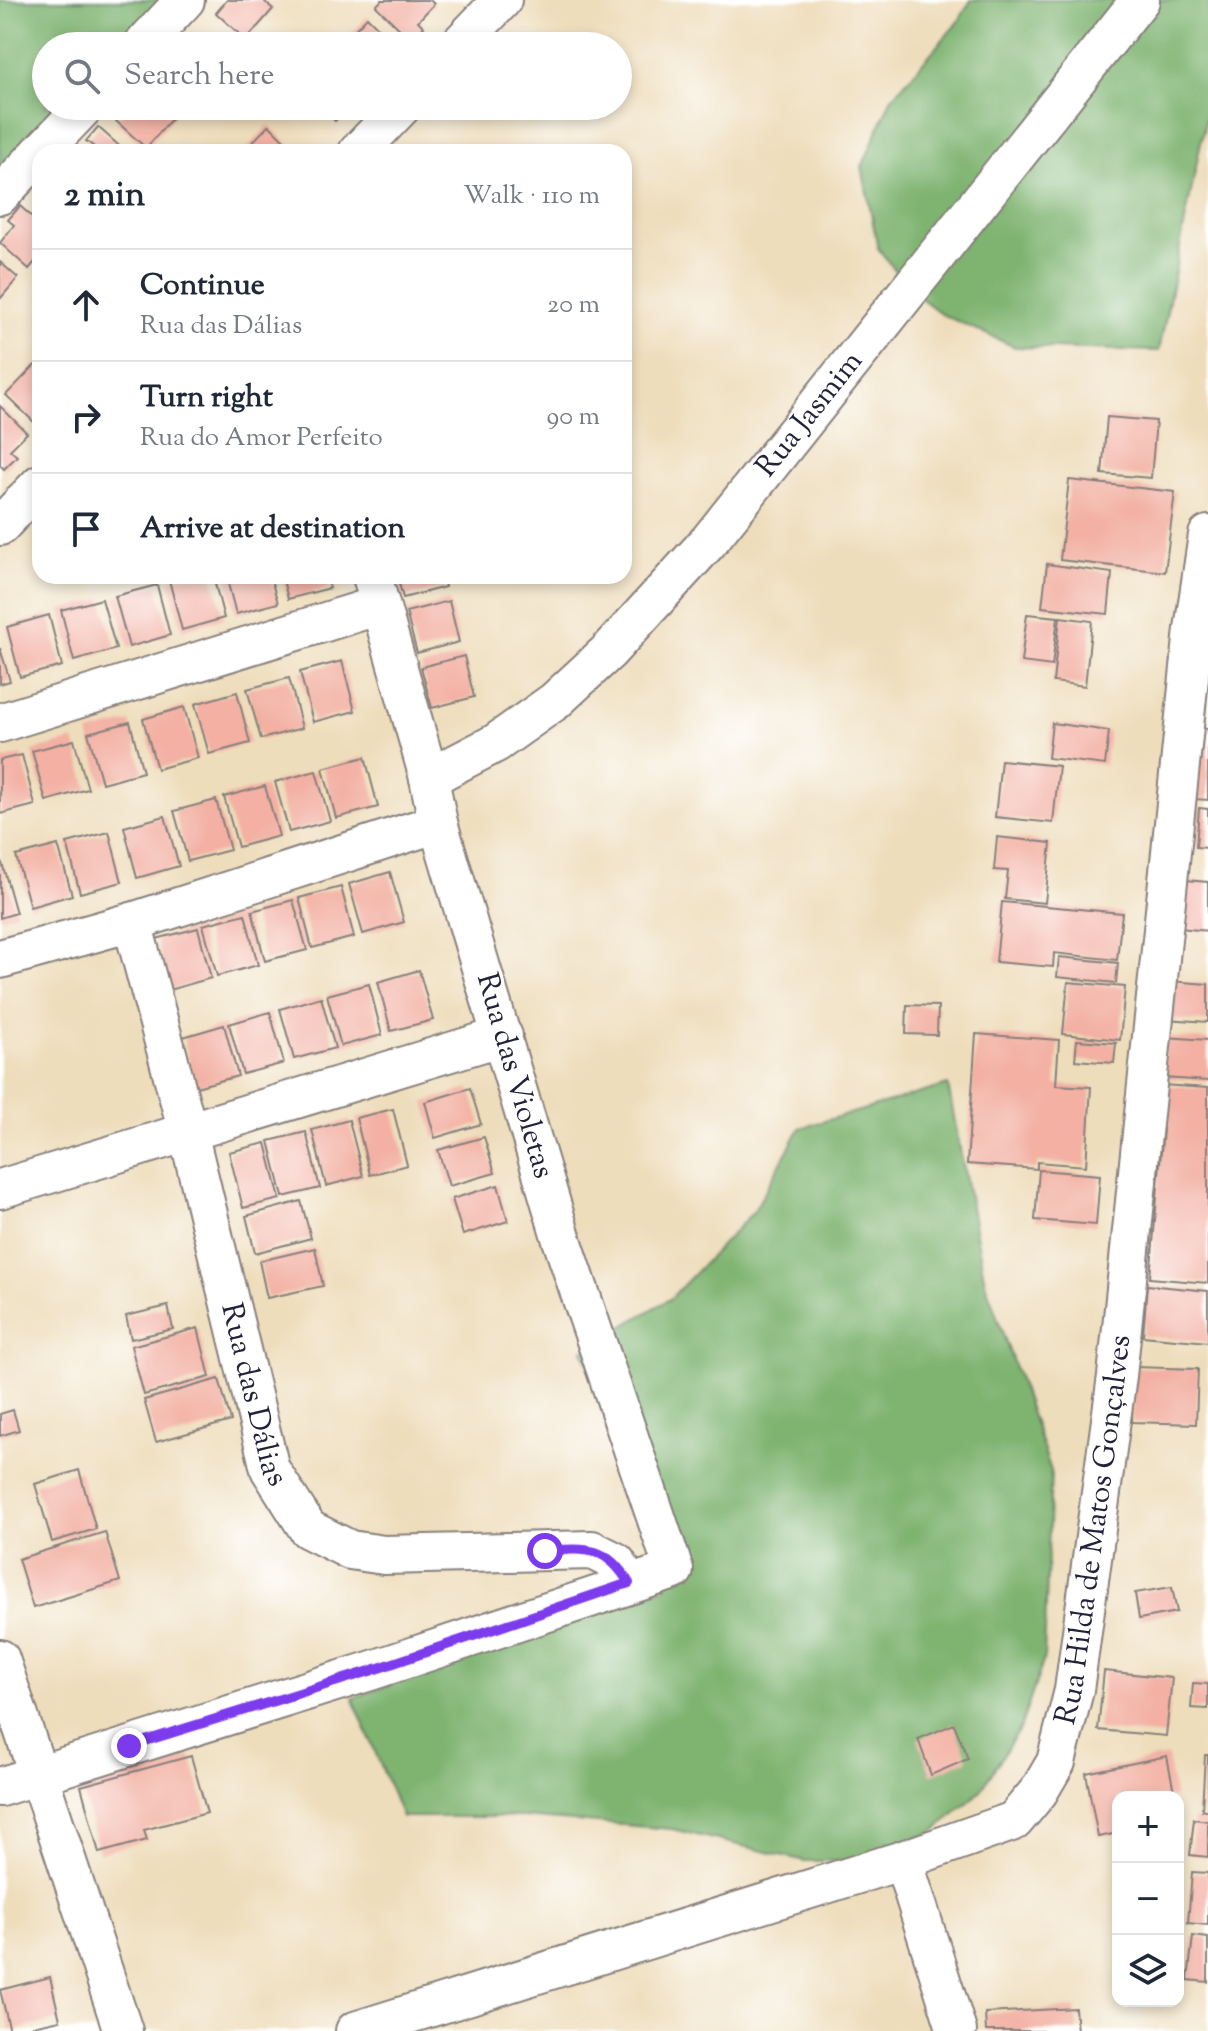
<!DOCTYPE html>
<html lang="en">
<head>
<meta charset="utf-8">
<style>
  body { margin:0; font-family:"Sorts Mill Goudy",serif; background:#f6f6f7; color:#1f2937 }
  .controls { position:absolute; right:24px; bottom:24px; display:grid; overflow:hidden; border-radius:16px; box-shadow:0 4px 12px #0003 }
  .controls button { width:72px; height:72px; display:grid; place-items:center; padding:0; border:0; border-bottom:2px solid #e0e1e3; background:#fff; color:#1f2937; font:40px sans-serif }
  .stop { position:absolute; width:24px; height:24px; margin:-18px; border:6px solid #7c3aed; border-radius:50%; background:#fff }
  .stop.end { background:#7c3aed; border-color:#fff; box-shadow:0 2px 8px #0008 }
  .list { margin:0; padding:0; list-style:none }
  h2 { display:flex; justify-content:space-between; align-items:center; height:104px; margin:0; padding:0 32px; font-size:34px }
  h2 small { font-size:26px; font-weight:400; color:#747a83 }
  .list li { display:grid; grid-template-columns:52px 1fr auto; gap:24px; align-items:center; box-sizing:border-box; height:112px; padding:0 32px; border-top:2px solid #e0e1e3 }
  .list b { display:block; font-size:30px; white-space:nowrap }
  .list p { margin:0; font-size:26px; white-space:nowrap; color:#747a83 }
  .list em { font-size:26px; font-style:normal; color:#747a83 }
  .icon { flex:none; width:44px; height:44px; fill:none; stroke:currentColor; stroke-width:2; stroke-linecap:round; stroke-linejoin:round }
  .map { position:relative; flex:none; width:1208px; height:2031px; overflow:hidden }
  .search { position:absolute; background:#fff; box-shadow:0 4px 12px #0003; left:32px; top:32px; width:600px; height:88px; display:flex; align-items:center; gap:20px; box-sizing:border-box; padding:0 28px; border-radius:44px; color:#747a83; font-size:30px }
  .panel { position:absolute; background:#fff; box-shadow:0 4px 12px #0003; left:32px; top:144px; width:600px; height:440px; border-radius:24px }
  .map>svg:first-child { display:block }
  .forest { fill:#7eb36f; stroke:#506a55; stroke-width:2 }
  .building { fill:#f3b0a3 }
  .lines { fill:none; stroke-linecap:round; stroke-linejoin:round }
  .minor-casing { stroke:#88807b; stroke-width:42 }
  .minor { stroke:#fff; stroke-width:38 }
  .route { stroke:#7c3aed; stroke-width:10 }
  .labels { text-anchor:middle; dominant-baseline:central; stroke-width:6; stroke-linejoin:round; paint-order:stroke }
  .street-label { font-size:30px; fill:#22223b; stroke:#fff }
</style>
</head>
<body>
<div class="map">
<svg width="1208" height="2031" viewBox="0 0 1208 2031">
  <rect width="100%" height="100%" fill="#fff"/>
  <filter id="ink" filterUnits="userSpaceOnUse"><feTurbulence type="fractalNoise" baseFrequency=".0125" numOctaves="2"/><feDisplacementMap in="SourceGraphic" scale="16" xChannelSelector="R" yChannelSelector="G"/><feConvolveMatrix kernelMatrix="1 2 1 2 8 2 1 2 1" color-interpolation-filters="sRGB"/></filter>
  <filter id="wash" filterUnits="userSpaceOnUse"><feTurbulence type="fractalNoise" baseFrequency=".006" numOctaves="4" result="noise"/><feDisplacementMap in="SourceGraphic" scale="32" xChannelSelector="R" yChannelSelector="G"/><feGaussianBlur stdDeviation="1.8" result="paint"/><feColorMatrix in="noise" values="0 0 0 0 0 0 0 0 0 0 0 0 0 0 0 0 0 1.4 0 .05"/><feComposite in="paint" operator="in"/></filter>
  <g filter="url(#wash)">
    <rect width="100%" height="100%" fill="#edb"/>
    <g class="forest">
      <polygon points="0,0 167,0 132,46 46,46 46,106 77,106 0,181"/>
      <polygon points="971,0 1208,0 1208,107 1159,351 1015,347 943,315 910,290 878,248 862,167 891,99 959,21"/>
      <polygon points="948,1085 985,1282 1051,1471 1044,1659 1021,1726 980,1792 932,1833 853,1861 805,1861 672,1829 523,1817 402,1817 353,1698 666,1587 583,1350 671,1298 754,1211 800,1128"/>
    </g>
    <g id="blocks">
      <g class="building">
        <polygon points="227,0 263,0 273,9 246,40 216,13"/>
        <polygon points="382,0 430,0 434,4 418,21 424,27 411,40 376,6"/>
        <polygon points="367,17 396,46 339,46"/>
        <polygon points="130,106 162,106 174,116 146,148 116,121"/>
        <polygon points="320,106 346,106 348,108 335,121"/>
        <polygon points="269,125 296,152 243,152"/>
        <polygon points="98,127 126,152 88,152 93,146 86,141"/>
        <polygon points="20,206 40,224 40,256 29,269 0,243 14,225 8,220"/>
        <polygon points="0,262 18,278 0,299"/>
        <polygon points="35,365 40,369 40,428 6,395"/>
        <polygon points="0,406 27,433 10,450 17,456 4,469 0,465"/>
        <polygon points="1107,417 1156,421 1151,478 1102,474"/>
        <polygon points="1069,480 1175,492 1165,572 1060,560"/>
        <polygon points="1047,564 1112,573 1108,614 1042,607"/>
        <polygon points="182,576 213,576 224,618 182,630 169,580"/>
        <polygon points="226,576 270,576 278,603 236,614"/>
        <polygon points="282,576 326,576 330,588 288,599"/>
        <polygon points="397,576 443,576 445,587 403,598"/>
        <polygon points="157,585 170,635 129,647 115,596"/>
        <polygon points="102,599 116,649 74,661 61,610"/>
        <polygon points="449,601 459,642 417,653 406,612"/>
        <polygon points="1027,614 1058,617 1052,666 1021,662"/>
        <polygon points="49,615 62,666 20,677 7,627"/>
        <polygon points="1060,617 1092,621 1085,686 1053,682"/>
        <polygon points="0,648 10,681 0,684"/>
        <polygon points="464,656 474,697 432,708 421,667"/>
        <polygon points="342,661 355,711 313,722 300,672"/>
        <polygon points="289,678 302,728 261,739 247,689"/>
        <polygon points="237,692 250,743 209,754 195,704"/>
        <polygon points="184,707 198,758 157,769 143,719"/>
        <polygon points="130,722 143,772 102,783 88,733"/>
        <polygon points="1052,723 1109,731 1105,765 1048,758"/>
        <polygon points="1201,728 1208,729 1208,800 1194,799"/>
        <polygon points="74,740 88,789 46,801 32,751"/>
        <polygon points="22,755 35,805 0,814 0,760"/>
        <polygon points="365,757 378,807 336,818 323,768"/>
        <polygon points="1001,760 1059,766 1053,823 995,817"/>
        <polygon points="316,771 330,821 289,832 275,782"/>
        <polygon points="265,786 279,836 238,847 224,797"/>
        <polygon points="216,800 230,850 188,861 174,811"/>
        <polygon points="1199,808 1208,809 1208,848 1196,847"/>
        <polygon points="165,816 179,866 137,878 124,827"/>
        <polygon points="109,832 122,882 80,893 67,843"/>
        <polygon points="997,837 1051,843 1045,903 1005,899 1008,871 994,870"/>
        <polygon points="58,845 72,895 30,907 16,856"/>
        <polygon points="2,863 16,913 0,918 0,864"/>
        <polygon points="390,872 404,922 363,934 349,884"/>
        <polygon points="1185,880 1208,882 1208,931 1180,928"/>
        <polygon points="341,887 354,937 312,948 299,898"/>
        <polygon points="293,900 307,950 265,961 252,911"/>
        <polygon points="1002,902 1122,913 1117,960 1054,953 1053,967 996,962"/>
        <polygon points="245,914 258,965 217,976 203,925"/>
        <polygon points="198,928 211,978 169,990 156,939"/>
        <polygon points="1059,957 1118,963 1116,983 1057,977"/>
        <polygon points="419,970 433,1020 391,1031 378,982"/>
        <polygon points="1169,981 1208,984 1208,1022 1166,1019"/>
        <polygon points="1068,982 1125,987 1120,1040 1063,1034"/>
        <polygon points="369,984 382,1035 341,1046 327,995"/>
        <polygon points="321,997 335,1048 294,1059 280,1009"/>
        <polygon points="907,1005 938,1006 937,1035 906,1034"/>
        <polygon points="270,1012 284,1063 243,1074 229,1024"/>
        <polygon points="224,1025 238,1076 196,1087 183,1037"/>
        <polygon points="976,1034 1059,1040 1056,1085 1091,1087 1086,1166 1037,1162 1037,1169 967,1164"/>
        <polygon points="1165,1037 1208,1040 1208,1081 1163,1078"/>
        <polygon points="1077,1040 1116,1043 1114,1063 1075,1060"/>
        <polygon points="1161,1085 1208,1088 1208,1283 1150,1278 1163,1129 1159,1129"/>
        <polygon points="470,1088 481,1124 435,1138 425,1102"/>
        <polygon points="393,1109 407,1165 370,1175 356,1118"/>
        <polygon points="349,1120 363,1176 326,1186 312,1130"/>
        <polygon points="306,1132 320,1188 283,1197 269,1141"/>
        <polygon points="484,1137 495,1173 449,1186 438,1150"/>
        <polygon points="266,1143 280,1199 243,1208 229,1152"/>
        <polygon points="1039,1170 1100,1175 1096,1225 1035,1220"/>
        <polygon points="498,1185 508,1221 463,1235 452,1199"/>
        <polygon points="301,1201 311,1238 255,1253 246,1216"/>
        <polygon points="315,1248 323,1286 267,1298 259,1261"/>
        <polygon points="1147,1285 1208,1291 1208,1342 1143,1336"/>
        <polygon points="168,1306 173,1329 131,1339 126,1316"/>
        <polygon points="198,1328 210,1377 144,1395 131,1346"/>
        <polygon points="1134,1367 1198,1369 1196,1424 1132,1422"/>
        <polygon points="219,1379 231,1421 156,1442 144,1400"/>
        <polygon points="13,1410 19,1430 0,1436 0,1414"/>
        <polygon points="79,1470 96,1529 52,1542 35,1484"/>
        <polygon points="105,1532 120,1581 33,1608 18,1559"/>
        <polygon points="1172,1587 1177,1612 1139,1619 1135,1593"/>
        <polygon points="1104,1671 1172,1678 1166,1736 1098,1730"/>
        <polygon points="1193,1683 1208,1684 1208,1709 1191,1708"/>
        <polygon points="954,1724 968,1759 931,1775 918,1739"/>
        <polygon points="1205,1755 1208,1755 1208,1810 1202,1810"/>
        <polygon points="191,1756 207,1813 144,1830 147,1840 99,1853 81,1786"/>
        <polygon points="1167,1756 1175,1797 1118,1797 1118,1833 1098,1837 1086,1773"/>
        <polygon points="1194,1819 1208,1821 1208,1857 1190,1855"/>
        <polygon points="1192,1872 1208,1873 1208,1925 1188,1923"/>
        <polygon points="1193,1936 1208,1938 1208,1982 1188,1980"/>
        <polygon points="50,1977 60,2020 10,2031 0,1990"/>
        <polygon points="1075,2008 1077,2031 986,2031 985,2013"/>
      </g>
    </g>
  </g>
  <g filter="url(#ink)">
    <use href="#blocks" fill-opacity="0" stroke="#88807b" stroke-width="2"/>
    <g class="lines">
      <g class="minor-casing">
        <g id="minor">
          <polyline points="142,46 185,0"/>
          <polyline points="458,46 502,0"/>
          <polyline points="41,152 85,106"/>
          <polyline points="358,152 402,106"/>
          <polyline points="0,195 40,153"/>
          <polyline points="0,526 40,484"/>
          <polyline points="0,723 380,605"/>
          <path id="s1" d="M429 778 496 743 555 701 609 651 709 541 1140 0"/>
          <path id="s2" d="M132 922 188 1132 270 1469 308 1529 350 1550 384 1555 592 1550 616 1562 629 1583"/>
          <polyline points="0,959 132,922 438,823"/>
          <polyline points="0,1189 503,1036"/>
          <polyline points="0,1659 123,2031"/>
          <polyline points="0,1787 370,1671 674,1570 561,1237 438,823 429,778 372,576"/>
          <polyline points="903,1860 957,2031"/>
          <path id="s3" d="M355 2031 903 1860 1014 1821 1039 1791 1056 1762 1074 1690 1117 1376 1194 629 1208 535"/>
        </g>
      </g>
      <use href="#minor" class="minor"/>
    </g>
  </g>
  <g class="lines" filter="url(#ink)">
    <path class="route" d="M129 1746 370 1671 629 1583C606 1545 586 1548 545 1551"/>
  </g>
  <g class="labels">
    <g class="street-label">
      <text stroke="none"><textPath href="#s1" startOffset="532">Rua Jasmim</textPath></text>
      <text transform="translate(514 1076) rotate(74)">Rua das Violetas</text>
      <text stroke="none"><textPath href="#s2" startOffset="488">Rua das Dálias</textPath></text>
      <text stroke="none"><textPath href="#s3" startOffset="1000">Rua Hilda de Matos Gonçalves</textPath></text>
    </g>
  </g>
</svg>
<div class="controls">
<button>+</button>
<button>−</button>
<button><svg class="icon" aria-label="layers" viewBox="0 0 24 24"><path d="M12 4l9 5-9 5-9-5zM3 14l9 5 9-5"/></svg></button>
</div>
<div class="stop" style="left:545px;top:1551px"></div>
<div class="stop end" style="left:129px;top:1746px"></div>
<div class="search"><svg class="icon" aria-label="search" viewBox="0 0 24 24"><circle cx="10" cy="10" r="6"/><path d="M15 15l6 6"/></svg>Search here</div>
<section class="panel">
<h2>2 min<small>Walk · 110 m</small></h2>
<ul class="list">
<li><svg class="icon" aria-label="ahead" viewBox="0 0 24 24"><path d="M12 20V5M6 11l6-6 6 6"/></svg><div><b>Continue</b><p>Rua das Dálias</p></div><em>20 m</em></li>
<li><svg class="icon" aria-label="right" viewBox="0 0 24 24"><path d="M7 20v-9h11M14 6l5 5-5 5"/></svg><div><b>Turn right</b><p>Rua do Amor Perfeito</p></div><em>90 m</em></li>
<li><svg class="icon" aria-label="arrive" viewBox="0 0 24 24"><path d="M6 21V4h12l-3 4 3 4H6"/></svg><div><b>Arrive at destination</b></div></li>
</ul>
</section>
</div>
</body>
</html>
